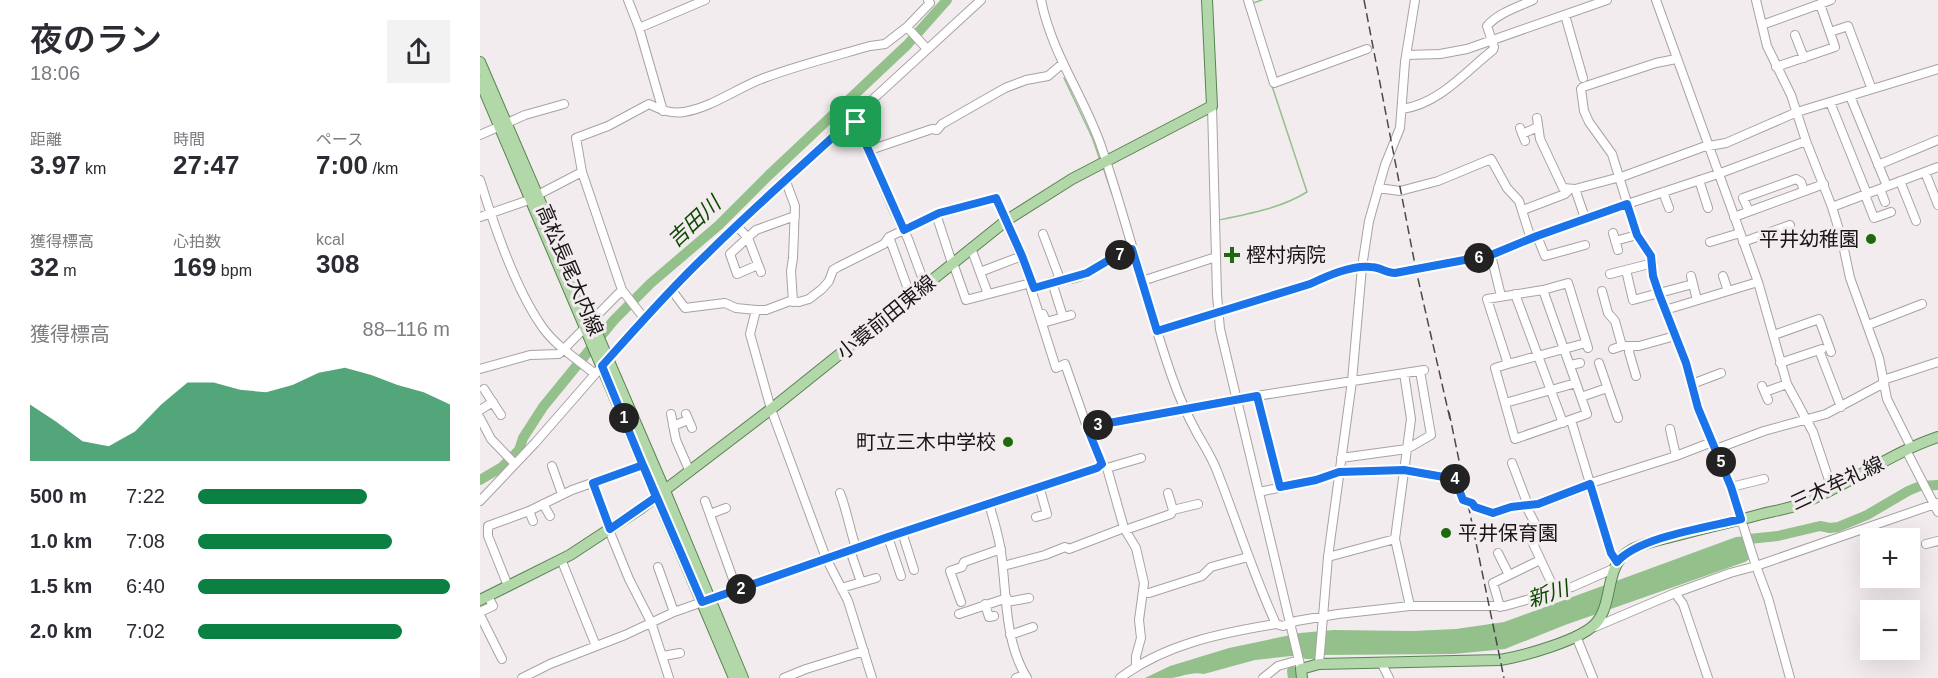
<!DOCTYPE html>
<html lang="ja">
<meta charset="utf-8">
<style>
body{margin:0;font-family:Helvetica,"Noto Sans JP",sans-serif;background:#f2f2f3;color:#2b2b33;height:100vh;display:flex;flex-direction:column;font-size:22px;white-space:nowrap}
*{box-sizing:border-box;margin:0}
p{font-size:20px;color:#7c7c81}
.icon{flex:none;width:33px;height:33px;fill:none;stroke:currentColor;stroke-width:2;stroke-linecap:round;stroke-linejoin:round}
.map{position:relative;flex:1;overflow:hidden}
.drawer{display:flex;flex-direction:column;background:#fff;width:480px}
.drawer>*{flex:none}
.tools{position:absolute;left:1380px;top:528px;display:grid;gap:12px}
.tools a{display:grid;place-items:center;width:60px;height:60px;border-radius:0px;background:#fff;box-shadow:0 6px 24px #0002;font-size:30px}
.pin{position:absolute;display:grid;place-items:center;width:51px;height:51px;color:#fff;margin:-26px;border-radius:12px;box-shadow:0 3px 9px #0006}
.km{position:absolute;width:30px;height:30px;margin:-15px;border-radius:50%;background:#222;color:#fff;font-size:16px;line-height:30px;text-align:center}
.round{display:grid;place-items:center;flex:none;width:63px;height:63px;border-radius:0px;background:#f2f2f3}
.headline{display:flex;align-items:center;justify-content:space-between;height:102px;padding:0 30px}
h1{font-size:33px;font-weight:600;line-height:45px}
.stats{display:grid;grid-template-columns:repeat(3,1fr);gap:9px;height:102px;padding:6px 30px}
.stats div{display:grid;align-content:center}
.stats b{font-size:26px;font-weight:600}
.stats small{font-size:16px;font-weight:400}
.stats p{font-size:16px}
.chart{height:168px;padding:12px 30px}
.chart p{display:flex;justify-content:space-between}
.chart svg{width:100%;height:108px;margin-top:6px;fill:#0b8043;opacity:.7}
ul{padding:0 30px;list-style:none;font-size:20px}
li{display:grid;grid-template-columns:96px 72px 1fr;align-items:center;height:45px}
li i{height:15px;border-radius:8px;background:#0b8043}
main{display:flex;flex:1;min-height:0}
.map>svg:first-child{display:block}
</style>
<main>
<section class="drawer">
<div class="headline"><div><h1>夜のラン</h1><p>18:06</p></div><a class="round"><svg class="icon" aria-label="share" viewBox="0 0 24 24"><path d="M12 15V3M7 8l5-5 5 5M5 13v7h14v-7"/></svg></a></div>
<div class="stats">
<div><p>距離</p><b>3.97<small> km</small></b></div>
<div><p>時間</p><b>27:47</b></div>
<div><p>ペース</p><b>7:00<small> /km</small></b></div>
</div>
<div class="stats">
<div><p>獲得標高</p><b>32<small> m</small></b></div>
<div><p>心拍数</p><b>169<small> bpm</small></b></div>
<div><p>kcal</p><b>308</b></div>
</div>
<div class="chart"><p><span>獲得標高</span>88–116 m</p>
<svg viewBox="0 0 160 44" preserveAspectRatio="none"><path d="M0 44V21L10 28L20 36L30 38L40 32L50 21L60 12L70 12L80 15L90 16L100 13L110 8L120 6L130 9L140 13L150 16L160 21V44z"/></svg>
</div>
<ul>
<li><b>500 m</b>7:22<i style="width:67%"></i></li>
<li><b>1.0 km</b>7:08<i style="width:77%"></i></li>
<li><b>1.5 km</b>6:40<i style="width:100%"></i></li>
<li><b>2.0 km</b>7:02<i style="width:81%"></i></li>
</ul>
</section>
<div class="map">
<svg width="1458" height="678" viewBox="0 0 1458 678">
<rect width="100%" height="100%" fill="#f3ecee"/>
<!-- water -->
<path fill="#94c08c" d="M1268,536L1274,556L1265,562L1085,625L1025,649L974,654L843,655L840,659H825L821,655L775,660L724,674C712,671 702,677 690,678C682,678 673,678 665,678L690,666L749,648L820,633L853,630L933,631L976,629L1024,622L1256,537Z"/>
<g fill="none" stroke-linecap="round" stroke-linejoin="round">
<!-- stream -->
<path stroke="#94c08c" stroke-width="1.5" d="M773,3L782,0
M584,78L612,137L620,160
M623,167L632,194
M739,220C769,214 801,208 827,192L792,86"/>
<!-- river -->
<path stroke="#94c08c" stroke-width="10" d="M0,480L22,467L39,450L43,438L63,407L134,320L171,283L239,225L289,175L427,45L467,0
M1261,545L1269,539L1298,536L1340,526L1350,528L1358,527L1387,515L1428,491L1440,486L1458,485
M812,671L813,678"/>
<defs>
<path id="minor" d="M148,0L159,28L183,111
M561,0C572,54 602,93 620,143C647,220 665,300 692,377C699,397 708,417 718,435C725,447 732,458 737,471C757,522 773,574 796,624L803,626L816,621L858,614L930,606H1025L1092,587L1135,568
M768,0L794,83L887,49
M1176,0L1278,282L1307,384L1333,432L1352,489
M1276,0L1287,46L1311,95L1326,141L1352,207L1362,240L1370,278L1399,358L1407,399L1431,447
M1085,15L1103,78
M1282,25L1351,0
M427,27L447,49
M159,28L225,0
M1350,32L1368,26L1391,87
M1315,35L1324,58
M926,55L960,54L987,49L1127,0
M1196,59L1176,63L1103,87L1101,89L1104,111L1109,122L1132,154L1157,235L1171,256L1173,276L1179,294L1206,363L1218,408L1251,487L1276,566L1288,598L1310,678
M1296,67L1355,47L1340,4
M1370,96L1407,186
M1350,102L1387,194
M732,106L737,295L740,329L821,669
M922,109C959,104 985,72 1013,50L1014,47L1007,26C1018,13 1038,7 1053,0
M380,115L376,122L414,211L428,239L445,285
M1057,118L1060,139L1083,188L1095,189L1105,218
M1040,128L1045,141
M1042,134L1058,127
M0,135L45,115L84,104
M390,150L452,129L457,130L462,124L525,88L546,80L568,76L582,64
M1398,165L1458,140
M1445,172L1458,205
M305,179L315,206L313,258L311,271L313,302
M0,180C14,226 35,289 63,328C76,346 98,360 115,374
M1219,180L1228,208
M1420,181L1436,221
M898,188L920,191L958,181L1011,159L1027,188L1039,201L1051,239
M1095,189L1144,176L1223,147L1246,143L1317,112L1458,69
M1400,189L1405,202
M1183,192L1189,208
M1385,195L1394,218L1411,212
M1352,207L1458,167
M1043,210L1085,194L1089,190
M1269,211L1263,198L1316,179L1321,182L1324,191
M456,214L472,263
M0,217L46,201L102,172
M1254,217L1344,184
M256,225L268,238L281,272
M1133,233L1138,250
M1057,236L1065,256L1105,245
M409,237L431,297
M1135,241L1157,235
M1230,242L1260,233
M1263,242L1310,225
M491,248L508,294
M1011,255L1021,296
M473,263L486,300L551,283
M278,265L257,274L250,254L276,230L315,216
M1146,270L1153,300L1213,284
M500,272L542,256
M1130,274L1173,263
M1211,276L1217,300
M1243,276L1248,291
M580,279C599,283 618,265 634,257C639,254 646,252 652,249
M662,281L736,257
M572,282L583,317
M554,288L580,279L563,234
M191,289L205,308L245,303L256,308L276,310H286L310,301L319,302L329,299L342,289L349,281L353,270L358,267L404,244L409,237L459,213L516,198L554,288L551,289L576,368L585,364L607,427
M1063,290L1107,414L1035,439L1015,368L1028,364L1007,299Z
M1063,290L1088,283L1108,348
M1122,291L1128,313L1135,321L1142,346H1159L1195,336
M1035,294L1083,423
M276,310L270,334L291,409L346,558L368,601L392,678
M1185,310L1278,282
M563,314L566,322L591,315
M164,318L142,290L102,172L96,138L128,126L169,104C181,110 191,114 204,112C233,107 257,88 284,78C319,65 355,56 390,46L405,44L427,27L450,3L448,0
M1388,325L1442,304
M677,331L829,284C847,276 871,265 891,267C900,267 906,273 915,273L1011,255L1105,218L1238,174L1326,141
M1294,335L1339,319L1351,352
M1150,347L1149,352L1156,376
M1133,349L1142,346
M1339,350L1361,407
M1119,363L1138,418
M1300,363L1342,349
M1028,364L1106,343
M1090,365L1100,363
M0,369L50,355L79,354L142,290
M924,373L931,419L915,539L930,606
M1403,380L1458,362
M1212,384L1241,373
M1282,386L1288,400
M4,389L21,415
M1285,392L1307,384
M777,396L800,487
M1101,397L1127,388
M1025,403L1096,383
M0,410L13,402
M191,414L196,440L210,472
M206,414L212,428
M0,418L11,439L35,464
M1091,420L1131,553L1137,562
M193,426L208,420
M1190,429L1196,456
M1236,449L1284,431L1346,414L1404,383
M1426,450L1458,512
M861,458L927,449L951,435L940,371
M1032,463L1048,505V510L1058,529
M622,464L627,468L644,528L656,548L664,583L659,620L661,638L656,656V665
M72,466L82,494
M627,468L661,458
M113,483L130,529
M1251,487L1284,479
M779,492L836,480L859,472L924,470L975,479L983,500L992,503L995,507L1013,513L1031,507L1058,504L1089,493L1114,482L1196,456L1232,442
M360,493C367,511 370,530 376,548
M688,493L693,510
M0,501L55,443L164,318L226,255L295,189L501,0
M225,501L257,590
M509,503C513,519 519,536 521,552C527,594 524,641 547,678
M63,504L70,516
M49,511L53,521
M230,514L246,508
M556,517L567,514L559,486
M129,530L149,579L171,622L189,678
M645,530L691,514L693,510L718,504
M422,532L434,570
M1049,535L1071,582
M408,537L421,576
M1446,544L1458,541
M370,550L381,582
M1018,553L1029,575
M848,557L915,539
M81,559L116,646
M523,566L565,555L585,547L589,549L644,528
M178,567L194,612
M28,586L8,536V526L49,511L92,490L163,465
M361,588L396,578
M663,591L669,593L722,576L731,567L768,557
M1195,593L1203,604L1228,678
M481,602L470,571L482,567L484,562L521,549
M527,602L549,598
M505,604L509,617L514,616
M1020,607L1013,583L1060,560
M0,612L13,606L8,596
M479,614L527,598
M0,615L22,659
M1115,627L1195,593L1250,573L1276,566L1458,503
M530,635L553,627
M1096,636L1113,678
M183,656L200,653
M839,664L848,557L872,381L882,267L889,221L905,165L920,128L925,62L935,0
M902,664L909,678
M42,678L70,664L145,635L194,612L408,537L617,468L622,464L607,427L757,399L944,370
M304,678L326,669L384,651
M536,678L545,675
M640,678C685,644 741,633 796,624
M783,678L798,666L819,660"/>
<path id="major" d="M0,62L185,491L263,678
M0,81L254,678
M0,600L90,555L160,509L295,406L527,220L592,179L732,106L727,0
M822,678L821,669L839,664L1020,660C1043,656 1103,640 1117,622C1134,601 1124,564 1151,550C1165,542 1183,539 1199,535C1225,528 1252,522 1278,515C1293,511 1309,509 1323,503C1369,485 1410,453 1458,437"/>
</defs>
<!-- minor casing -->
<use href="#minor" stroke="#a8a2a4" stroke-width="10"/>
<!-- major casing -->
<use href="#major" stroke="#5a8352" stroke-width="12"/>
<!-- minor -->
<use href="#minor" stroke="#fff" stroke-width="8"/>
<!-- major -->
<use href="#major" stroke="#b2d8aa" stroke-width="10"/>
<!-- rail -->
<path stroke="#4c494a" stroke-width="1.5" stroke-dasharray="9 4.5" stroke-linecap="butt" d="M884,0L936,270L970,419
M969,412L1024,678"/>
</g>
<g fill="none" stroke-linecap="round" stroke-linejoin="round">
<defs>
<path id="route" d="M376,122L381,111C330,159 276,205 226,255C189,290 156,328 122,366L176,497L130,529L113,483L163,465L222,602L408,537L617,468L622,464L607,427L777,396L800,487L836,480L859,472L924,470L975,479L983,500L992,503L995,507L1013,513L1031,507L1058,504L1110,484L1131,553L1137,562C1158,537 1229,527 1261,519L1251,487L1218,408L1206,363L1179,294L1173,276L1171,256L1157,235L1147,204L1057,236L1011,255L915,273C906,273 900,267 891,267C871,265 847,276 830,284L677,331L652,249L634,257L607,273L554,288L542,256L516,198L459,213L424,230L376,122"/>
</defs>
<!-- route casing -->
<use href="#route" stroke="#fff" stroke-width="12"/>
<!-- route -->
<use href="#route" stroke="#1a73e8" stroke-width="8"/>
</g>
<!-- markers -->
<g fill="#1c6a0a" stroke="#f3ecee" stroke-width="2">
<circle cx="1391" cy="239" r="6"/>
<path d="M749 246h6v6h6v6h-6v6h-6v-6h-6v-6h6z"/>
<circle cx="528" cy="442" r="6"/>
<circle cx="966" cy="533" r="6"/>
</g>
<g text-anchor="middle" stroke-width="6" stroke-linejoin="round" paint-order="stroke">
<!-- poi labels -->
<g font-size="20" fill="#181617" stroke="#f3ecee" text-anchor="end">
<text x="1379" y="246">平井幼稚園</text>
<text x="766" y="262" text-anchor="start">樫村病院</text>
<text x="516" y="449">町立三木中学校</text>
<text x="978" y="540" text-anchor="start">平井保育園</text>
</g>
<!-- street labels -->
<g font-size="20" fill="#181617" stroke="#f3ecee">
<text transform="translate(90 270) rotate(67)" y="7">高松長尾大内線</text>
<text transform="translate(406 317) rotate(-39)" y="7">小蓑前田東線</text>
<text transform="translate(1357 483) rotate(-25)" y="7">三木牟礼線</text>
</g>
<!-- water labels -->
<g font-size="21" font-style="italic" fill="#0b4900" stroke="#f3ecee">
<text transform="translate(214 222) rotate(-43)" y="7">吉田川</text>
<text transform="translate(1068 594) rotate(-18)" y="7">新川</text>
</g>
</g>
</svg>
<div class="tools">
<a>+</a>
<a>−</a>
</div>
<div class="pin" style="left:376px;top:122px;background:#1e9e55"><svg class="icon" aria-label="arrive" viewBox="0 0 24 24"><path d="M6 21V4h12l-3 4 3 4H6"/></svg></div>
<b class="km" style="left:144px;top:418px">1</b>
<b class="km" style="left:261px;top:589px">2</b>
<b class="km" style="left:618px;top:425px">3</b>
<b class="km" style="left:975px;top:479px">4</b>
<b class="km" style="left:1241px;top:462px">5</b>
<b class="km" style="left:999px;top:258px">6</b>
<b class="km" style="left:640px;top:255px">7</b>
</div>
</main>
